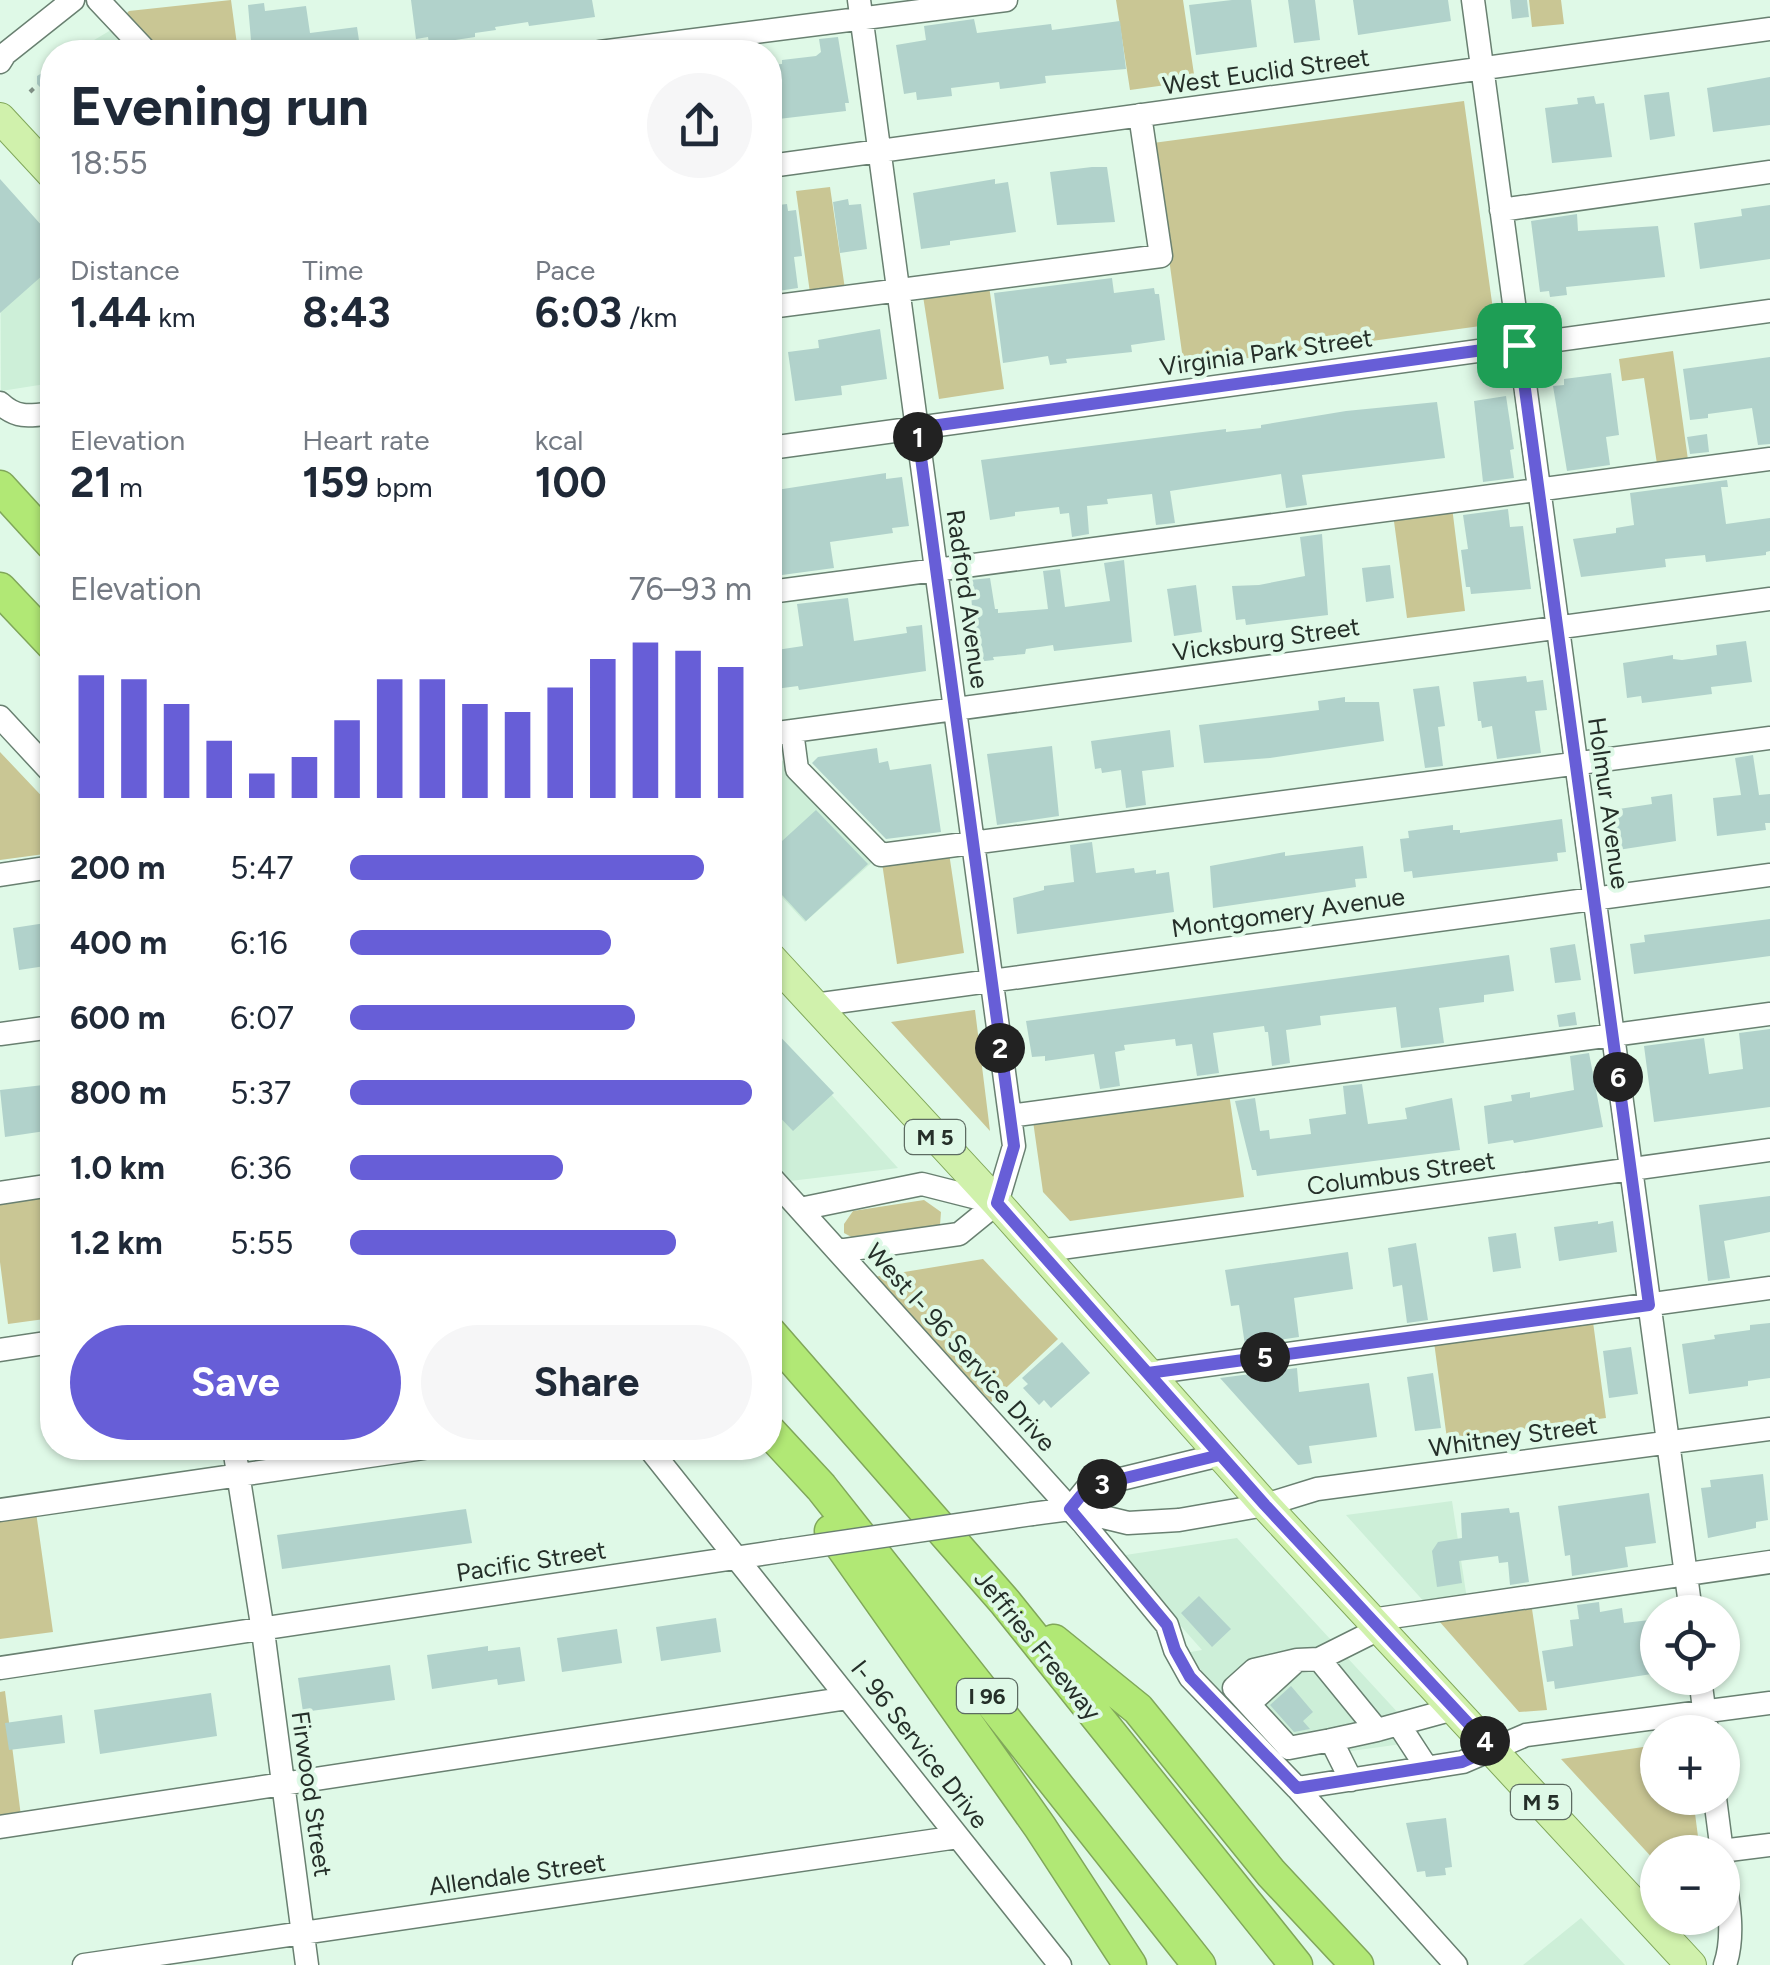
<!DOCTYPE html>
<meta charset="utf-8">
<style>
body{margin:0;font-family:Figtree,sans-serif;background:#f6f6f7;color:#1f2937;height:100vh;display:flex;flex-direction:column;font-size:38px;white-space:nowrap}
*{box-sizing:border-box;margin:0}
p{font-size:32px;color:#747a83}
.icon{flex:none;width:55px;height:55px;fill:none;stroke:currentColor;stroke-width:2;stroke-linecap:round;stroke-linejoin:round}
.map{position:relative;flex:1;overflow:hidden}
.drawer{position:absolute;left:40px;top:40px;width:742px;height:1420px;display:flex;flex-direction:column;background:#fff;border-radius:40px;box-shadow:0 2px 8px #0004}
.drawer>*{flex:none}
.buttons{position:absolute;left:1640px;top:1595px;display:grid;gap:20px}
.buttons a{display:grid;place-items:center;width:100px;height:100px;border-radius:50%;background:#fff;box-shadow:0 2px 8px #0004;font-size:50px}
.pin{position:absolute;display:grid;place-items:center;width:85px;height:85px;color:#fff;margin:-42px;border-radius:20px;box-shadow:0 5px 15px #0006}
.km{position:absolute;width:50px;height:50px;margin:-25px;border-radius:50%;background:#222;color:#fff;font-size:28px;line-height:50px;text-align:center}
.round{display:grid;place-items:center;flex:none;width:105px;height:105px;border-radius:52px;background:#f6f6f7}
.head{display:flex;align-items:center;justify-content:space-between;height:170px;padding:0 30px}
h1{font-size:55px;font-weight:700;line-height:75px}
.stats{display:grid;grid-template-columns:repeat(3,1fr);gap:15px;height:170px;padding:10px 30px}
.stats div{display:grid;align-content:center}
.stats b{font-size:42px;font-weight:700}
.stats small{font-size:28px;font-weight:400}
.stats p{font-size:28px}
.chart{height:280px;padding:20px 30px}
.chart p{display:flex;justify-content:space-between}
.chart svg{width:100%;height:180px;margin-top:10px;stroke:#675ed7;stroke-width:6}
.cta{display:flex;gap:20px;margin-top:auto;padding:20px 30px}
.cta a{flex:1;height:115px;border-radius:60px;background:#675ed7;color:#fff;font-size:40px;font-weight:700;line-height:115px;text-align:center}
.cta a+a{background:#f6f6f7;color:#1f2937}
ul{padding:0 30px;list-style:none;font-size:32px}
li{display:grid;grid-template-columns:160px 120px 1fr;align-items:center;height:75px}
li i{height:25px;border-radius:12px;background:#675ed7}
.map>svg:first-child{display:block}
</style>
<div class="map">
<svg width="1770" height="1965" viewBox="0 0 1770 1965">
<rect width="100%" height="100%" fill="#dff9e7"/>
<!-- built -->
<path fill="#cdefd8" d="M116,27L140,52H74Z
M0,183L52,240V383L1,391Z
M783,761L877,858L805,922L770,884V763Z
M770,1027L898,1168L782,1182L770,1169Z
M1452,1501L1467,1599L1427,1605L1346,1515Z
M1237,1538L1424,1741L1285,1760L1185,1653L1202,1650L1119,1556Z
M1581,1918L1625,1965H1523Z"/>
<!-- green -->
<path fill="#c9c694" d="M231,0L238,52H157L124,16L129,11Z
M1116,0H1183L1195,81L1130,90Z
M1529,0H1561L1564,24L1532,27Z
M1464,101L1495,324L1184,367L1153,143Z
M830,187L845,289L810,293L796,191Z
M989,286L1004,389L939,399L923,296Z
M1673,351L1688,460L1657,464L1644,378L1622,381L1619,359Z
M1452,507L1465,611L1407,618L1393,514Z
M0,752L52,807V853L0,860Z
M949,853L964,953L897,964L882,863Z
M974,1010H975L990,1131L891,1022Z
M1229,1093L1244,1197L1070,1221L1043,1192L1033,1121Z
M47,1196L52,1240V1318L8,1324L0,1262V1202Z
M924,1200L941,1212L940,1225L859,1241L844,1233V1224L853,1211Z
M983,1259L1058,1339L991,1402L874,1277Z
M1593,1322L1606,1418L1447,1439L1434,1342Z
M36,1512L53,1632L0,1639V1517Z
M1532,1609L1547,1710L1519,1712L1439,1621Z
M5,1691L21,1816L0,1818V1692Z
M1657,1745L1658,1798H1693L1700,1852H1658L1657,1863L1561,1759Z"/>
<!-- building -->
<path fill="#b1d2cb" d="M411,0H592L595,17L529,26L528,22L495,27L496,30L475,33V37L429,44L428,37L416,39Z
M1232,0H1251L1257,47L1196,55L1189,5Z
M1288,0H1315L1320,40L1294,43Z
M1353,0H1448L1451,21L1358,35Z
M1510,0H1527L1529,17L1512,19Z
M264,3L265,11L306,6L310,33L357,27L360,47L317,52H252L248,5Z
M974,19L977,33L1051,24L1052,30L1120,21L1126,69L1045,76L1046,83L1000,89L999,82L951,88L952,96L935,98L917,100L916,92L904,94L896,45L926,40L924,26Z
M838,37L849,103H845L846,111L770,120V65L782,64V60L816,56L821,52L819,39Z
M52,67V99L37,84V76Z
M1770,77V125L1713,132L1707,88Z
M1669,92L1675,136L1650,140L1644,95Z
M1594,96L1596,104L1604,103L1612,157L1552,163L1545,108L1578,104L1577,98Z
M1092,167H1107L1115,222L1057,225L1050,172Z
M0,179L52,237V267L0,313Z
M995,179V184L1008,182L1016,232L950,241V245L921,249L913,193Z
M848,199L849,205L861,204L867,249L840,253L833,202Z
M787,204L788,211L796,210L802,256L794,257L798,288L778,291L774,262H770V206Z
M1770,205V259L1700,269L1694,223L1742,216L1741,209Z
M1577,214L1578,231L1658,226L1665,277L1566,287L1567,295L1550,297L1549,291L1540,292L1531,221Z
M1112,278L1114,293L1154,288L1155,294H1159L1165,340L1131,345L1132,352L1066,359L1067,363L1050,365L1048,356L1003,363L994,293Z
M880,329L887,379L841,386L842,395L795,401L788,352L819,348L818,340Z
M1770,357V444L1758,445L1752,408L1708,414V418L1690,420L1683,369Z
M1611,373L1619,435L1606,437L1610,465L1567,471L1553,386L1564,385V379Z
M1506,396L1514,449L1510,450L1514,478L1483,482L1474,401Z
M1437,402L1445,458L1302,475L1307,505L1286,508L1281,474L1170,491L1175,523L1156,525L1152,494L1107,499L1108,504L1087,506L1089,534L1072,537L1069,513L1060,514L1059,507L1015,512V516L990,520L981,460L1226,429V432L1261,428V425L1346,411Z
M1707,434L1709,452L1690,454L1687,437Z
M886,473V479L902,477L909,526L892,528L893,533L830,542L834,568L782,575L776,543L770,544V491Z
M1727,480L1728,487H1721L1726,524L1770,518V551L1766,552V555L1706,562L1705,555L1665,559L1666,567L1581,577L1573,539L1616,533V528L1634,525L1630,493Z
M1508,509L1510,527L1523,526L1531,589L1471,594L1470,587H1466L1461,550L1468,549L1463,515Z
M1322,534L1328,615L1246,625L1245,619L1236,620L1232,586L1259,585L1305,576L1300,537Z
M1124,560L1132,642L1054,651L1053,645L1026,649L1025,654L993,657L994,660L976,662L970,580L990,578L995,609H998V613L1048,609L1043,571L1060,569L1065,607L1110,601L1104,563Z
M1390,565L1394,598L1366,602L1362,568Z
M1196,585L1202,632L1174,636L1167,589Z
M848,598L854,641L907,633L906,627L922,625L926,671L799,690L798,686L775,689L774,683H770V651L803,646L797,604Z
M1746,641L1752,682L1711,687L1712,694L1642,703L1641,696L1627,698L1623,663L1673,655V659L1682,660L1717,655L1716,645Z
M1526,676L1527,682L1543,680L1547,710L1535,711L1541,753L1497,759L1492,726L1482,728L1481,721H1478L1473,682Z
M1439,686L1445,726L1438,727L1443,766L1425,768L1413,689Z
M1345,697V702H1379L1384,741L1270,758L1204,763L1199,725L1319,710L1318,701Z
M1170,730L1174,767L1142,771L1146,805L1126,808L1121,770L1102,773L1101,768L1095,769L1091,741Z
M1052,746L1059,816L997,825L987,754Z
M877,748L879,763L888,761L890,770L931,764L941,832L886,839L812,763L818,757Z
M1753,755L1759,795L1770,794V823H1765L1766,830L1717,836L1713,798L1741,795L1735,758Z
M1672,794L1676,841L1618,850L1612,810L1652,804L1651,797Z
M816,810L868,864L806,921L770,882V852Z
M1562,819L1566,852L1557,853L1558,861L1413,878L1412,871L1404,872L1400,839L1409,838L1408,831L1453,825V830H1460V833Z
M1092,842L1096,873L1134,868L1135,873L1156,870V874L1169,872L1174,912L1017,934L1013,898L1044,890V886L1074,882L1070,845Z
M1363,846L1367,878L1355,879L1356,887L1213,908L1210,866L1285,852V856Z
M1770,919V956L1634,974L1630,944L1645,942L1644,935Z
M52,922V965L19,970L13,928Z
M1575,944L1581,980L1555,983L1550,948Z
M1509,955L1514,991L1484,995V1002L1439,1008L1444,1043L1401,1048L1396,1007L1320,1016L1321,1025L1286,1030L1290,1063L1272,1066L1268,1032H1265L1264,1026L1213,1033L1219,1073L1197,1076L1192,1044L1176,1046L1175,1039L1124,1045L1125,1050L1115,1052L1120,1086L1100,1089L1094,1054L1045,1061V1056L1032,1057L1026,1021Z
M1575,1012L1577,1025L1559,1027L1557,1015Z
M770,1026L834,1093L793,1131L770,1107Z
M1770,1029V1107L1654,1122L1644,1046L1704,1038L1709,1074L1743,1069L1739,1033Z
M1589,1053L1603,1127L1514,1143L1513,1140L1488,1144L1484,1106L1512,1101L1511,1095L1530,1092V1098L1574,1090L1570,1056Z
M52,1084V1130L5,1137L0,1090Z
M1362,1084L1368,1124L1407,1119L1405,1108L1452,1098L1460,1150L1257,1176L1256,1170H1252L1235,1101L1255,1098L1260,1131L1269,1130L1270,1139L1311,1134L1309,1119L1346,1114L1343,1086Z
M1770,1196V1232L1724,1241L1730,1278L1708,1281L1699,1205Z
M1598,1221V1224L1613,1221L1617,1252L1559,1261L1554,1227Z
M1516,1233L1521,1268L1493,1272L1488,1237Z
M1416,1243L1428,1320L1407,1323L1402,1285L1393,1287L1388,1248Z
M1348,1252L1353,1289L1294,1298L1299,1337L1245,1345L1239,1305L1231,1306L1225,1270Z
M1770,1323V1378L1748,1381V1386L1689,1394L1682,1344L1715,1339L1714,1335L1750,1330V1325Z
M1062,1342L1090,1373L1051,1408L1044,1400L1039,1405L1023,1388L1028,1384L1022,1378Z
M1631,1347L1638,1394L1609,1398L1603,1351Z
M1297,1368L1299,1392L1369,1383L1377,1437L1309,1446L1312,1463L1298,1465L1220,1378Z
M1433,1373L1441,1428L1415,1431L1407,1377Z
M1763,1474L1768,1520L1756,1522V1528L1708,1538L1701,1488L1711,1487L1710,1480Z
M1649,1493L1656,1543L1625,1547L1628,1567L1572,1576L1570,1555L1565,1556L1558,1506Z
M1509,1508L1510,1513L1519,1512L1529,1582L1510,1585L1508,1562L1499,1563L1498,1556L1459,1561L1462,1583L1437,1587L1432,1551L1438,1542L1462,1538L1461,1513Z
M466,1509L472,1543L282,1569L277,1535Z
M1199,1596L1231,1629L1212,1647L1181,1613Z
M1599,1602L1600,1612L1622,1608L1624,1623L1658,1619V1673L1555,1689L1554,1681L1547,1682L1542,1651L1573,1646L1570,1620L1579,1619L1577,1605Z
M716,1618L721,1652L661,1661L656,1627Z
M617,1629L622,1663L562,1672L557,1638Z
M488,1646V1651L520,1647L525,1681L498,1685L497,1679L432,1689L427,1655Z
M390,1665L395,1700L303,1712L298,1678Z
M1291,1686L1313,1712L1303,1721L1310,1729L1294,1732L1270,1705Z
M211,1693L217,1736L100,1754L94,1710Z
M62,1715L65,1743L9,1750L5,1723Z
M1446,1818L1452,1867L1445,1868L1446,1875L1426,1877L1425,1871L1417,1872L1406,1823Z"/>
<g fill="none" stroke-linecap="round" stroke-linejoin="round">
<defs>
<path id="minor" d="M98,0L147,52
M859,0L1014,1146L997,1203
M1473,0L1691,1612
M600,52L1006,0
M0,62L5,54L73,0
M770,166L1770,29
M1501,210L1770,172
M770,307L1161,256L1140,115
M0,403C17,419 30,416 52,413
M770,448L1770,311
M770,592L1770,459
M0,717L52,773
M792,731L797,769L881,855L1770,738
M770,734L1770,599
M0,875L52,867
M814,1005L1770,875
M0,1034L52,1027
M1010,1116L1770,1014
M770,1176L1084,1524L1167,1625L1175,1650L1190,1677L1297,1788L1456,1965
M0,1193L52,1185
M800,1209L922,1184L997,1203L959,1234L838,1251
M1039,1251L1770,1150
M0,1350L52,1342
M1149,1373L1770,1288
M234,1448L263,1631L307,1965
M649,1448L1060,1965
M1070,1509L1088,1487L1220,1455
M0,1510L424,1448
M1032,1514L1070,1509L1128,1523L1179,1520L1265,1505L1317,1489L1770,1429
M1371,1620L1770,1562
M1319,1659L1377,1730L1454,1709
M0,1668L781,1551
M1700,1678L1707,1732
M1249,1704L1295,1662
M1399,1725L1427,1768
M1331,1740L1289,1748L1234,1688L1254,1670L1297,1660L1319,1659L1379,1629
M1351,1780L1331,1740L1377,1730
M1297,1788L1463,1762L1526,1735L1770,1703
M1715,1798L1722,1852
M0,1827L848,1698
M1721,1851L1770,1845
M1722,1861C1727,1895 1736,1932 1725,1965
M84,1965L958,1837"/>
<path id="major" d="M0,118L52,174
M770,957L997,1203L1265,1505L1691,1965"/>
<path id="highway" d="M0,487L52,544
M0,589L52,644
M770,1333L1005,1602L1296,1965
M770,1432L821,1487L1199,1965
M831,1531L1040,1827L1130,1965
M1054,1641L1138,1709L1271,1873L1357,1965"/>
</defs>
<!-- minor casing -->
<use href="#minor" stroke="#698071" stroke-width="25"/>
<!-- major casing -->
<use href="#major" stroke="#80a75a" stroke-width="32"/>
<!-- highway casing -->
<use href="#highway" stroke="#80a75a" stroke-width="35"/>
<!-- path -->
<path stroke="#7f9085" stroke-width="4" stroke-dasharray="5 5" stroke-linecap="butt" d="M30,92L34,88"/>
<!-- minor -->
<use href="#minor" stroke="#fff" stroke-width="22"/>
<!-- major -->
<use href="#major" stroke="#d0f1ac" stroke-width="30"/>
<!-- highway -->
<use href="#highway" stroke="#b1e875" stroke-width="32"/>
<defs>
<path id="minor-bridge" d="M781,1551L1032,1514"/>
</defs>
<!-- minor-bridge casing -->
<use href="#minor-bridge" stroke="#698071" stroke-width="25" stroke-linecap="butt"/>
<!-- minor-bridge -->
<use href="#minor-bridge" stroke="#fff" stroke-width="22"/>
</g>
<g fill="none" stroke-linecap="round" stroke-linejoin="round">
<defs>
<path id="route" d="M1519,345L917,428L1014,1146L997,1203L1220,1455L1088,1487L1070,1509L1167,1625L1175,1650L1190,1677L1297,1788L1462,1762L1492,1749L1265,1505L1148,1373L1649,1305L1519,345"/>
</defs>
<!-- route casing -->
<use href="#route" stroke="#fff" stroke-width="20"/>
<!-- route -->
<use href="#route" stroke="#675ed7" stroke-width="12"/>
</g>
<g text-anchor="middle" stroke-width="8" stroke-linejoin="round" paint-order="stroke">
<!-- shield labels -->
<g fill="#dff9e7" stroke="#5d6c62" stroke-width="2.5">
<rect x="905" y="1120" width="60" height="34" rx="8"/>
<rect x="957" y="1679" width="60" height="34" rx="8"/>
<rect x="1511" y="1785" width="60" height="34" rx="8"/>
</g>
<g font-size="22" font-weight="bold" fill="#252f29">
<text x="935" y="1145">M 5</text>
<text x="987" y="1704">I 96</text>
<text x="1541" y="1810">M 5</text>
</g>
<!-- street labels -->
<g font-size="25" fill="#252f29" stroke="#dff9e7">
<text transform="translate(1266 71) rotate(-8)" y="9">West Euclid Street</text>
<text transform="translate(1266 352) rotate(-8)" y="9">Virginia Park Street</text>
<text transform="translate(968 599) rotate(82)" y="9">Radford Avenue</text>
<text transform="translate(1266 639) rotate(-8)" y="9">Vicksburg Street</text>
<text transform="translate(1609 803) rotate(82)" y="9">Holmur Avenue</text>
<text transform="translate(1288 912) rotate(-8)" y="9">Montgomery Avenue</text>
<text transform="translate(1401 1173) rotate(-8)" y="9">Columbus Street</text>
<text transform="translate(961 1347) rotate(48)" y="9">West I- 96 Service Drive</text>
<text transform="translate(1513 1436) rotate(-8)" y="9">Whitney Street</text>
<text transform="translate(531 1561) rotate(-9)" y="9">Pacific Street</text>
<text transform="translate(1038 1645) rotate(51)" y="9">Jeffries Freeway</text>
<text transform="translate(920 1744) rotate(52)" y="9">I- 96 Service Drive</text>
<text transform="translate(312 1794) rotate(82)" y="9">Firwood Street</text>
<text transform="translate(517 1874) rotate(-8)" y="9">Allendale Street</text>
</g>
</g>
</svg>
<div class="buttons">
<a><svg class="icon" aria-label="locate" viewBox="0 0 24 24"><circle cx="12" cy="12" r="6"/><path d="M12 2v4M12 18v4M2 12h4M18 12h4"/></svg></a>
<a>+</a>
<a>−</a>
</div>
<div class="pin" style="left:1519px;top:345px;background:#1e9e55"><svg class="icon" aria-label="arrive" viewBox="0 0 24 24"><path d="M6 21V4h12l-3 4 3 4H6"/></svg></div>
<b class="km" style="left:918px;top:437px">1</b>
<b class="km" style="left:1000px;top:1048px">2</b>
<b class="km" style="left:1102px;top:1484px">3</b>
<b class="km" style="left:1485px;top:1741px">4</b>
<b class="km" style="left:1265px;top:1357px">5</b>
<b class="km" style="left:1618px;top:1077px">6</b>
<section class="drawer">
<div class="head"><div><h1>Evening run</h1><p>18:55</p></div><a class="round"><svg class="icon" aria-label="share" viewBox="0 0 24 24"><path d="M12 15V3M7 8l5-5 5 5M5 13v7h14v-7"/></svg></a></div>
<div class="stats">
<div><p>Distance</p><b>1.44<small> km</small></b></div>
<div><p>Time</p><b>8:43</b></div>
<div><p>Pace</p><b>6:03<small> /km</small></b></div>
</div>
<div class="stats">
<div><p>Elevation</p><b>21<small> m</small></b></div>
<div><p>Heart rate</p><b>159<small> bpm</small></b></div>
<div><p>kcal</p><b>100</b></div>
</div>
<div class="chart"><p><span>Elevation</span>76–93 m</p>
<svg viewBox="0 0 160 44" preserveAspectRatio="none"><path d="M5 44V14M15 44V15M25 44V21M35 44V30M45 44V38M55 44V34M65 44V25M75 44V15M85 44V15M95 44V21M105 44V23M115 44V17M125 44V10M135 44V6M145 44V8M155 44V12"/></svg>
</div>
<ul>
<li><b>200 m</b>5:47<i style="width:88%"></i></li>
<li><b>400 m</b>6:16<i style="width:65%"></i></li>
<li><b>600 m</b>6:07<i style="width:71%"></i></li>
<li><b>800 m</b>5:37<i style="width:100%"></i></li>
<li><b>1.0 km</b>6:36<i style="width:53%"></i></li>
<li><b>1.2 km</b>5:55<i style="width:81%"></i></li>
</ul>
<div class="cta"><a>Save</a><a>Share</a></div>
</section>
</div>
